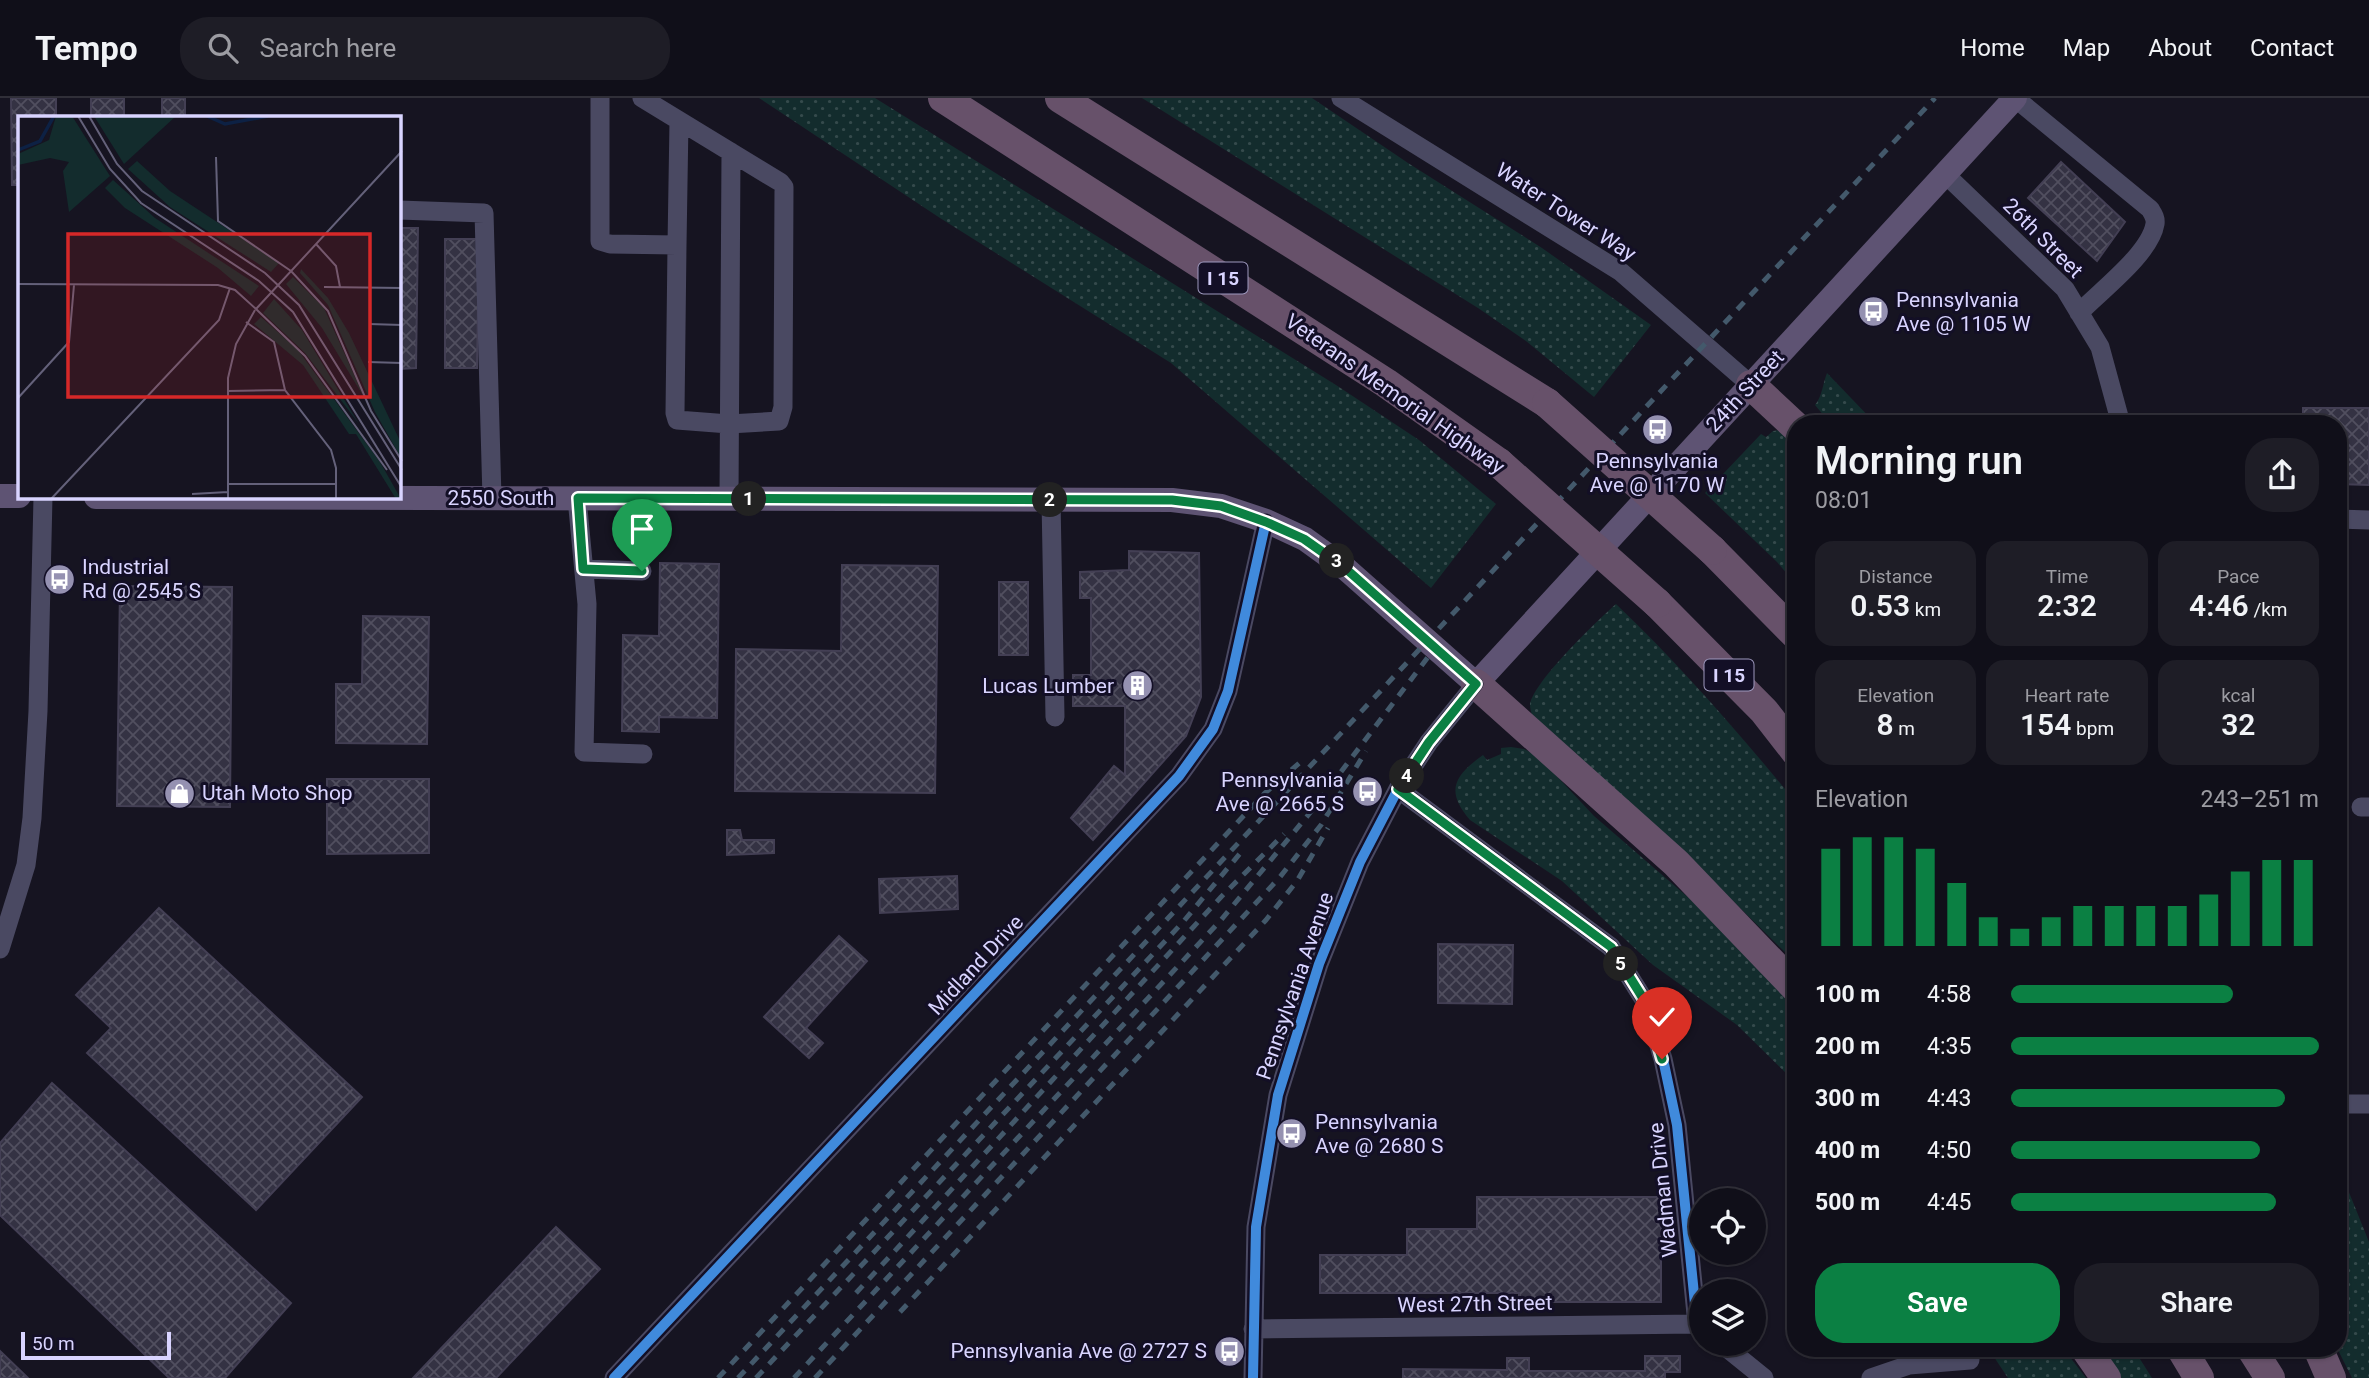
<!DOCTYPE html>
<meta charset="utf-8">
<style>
body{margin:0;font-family:Roboto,sans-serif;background:#1e1d26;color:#f1f3f6;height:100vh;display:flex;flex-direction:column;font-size:26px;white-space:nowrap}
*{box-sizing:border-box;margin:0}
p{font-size:23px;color:#9c9ca2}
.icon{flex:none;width:38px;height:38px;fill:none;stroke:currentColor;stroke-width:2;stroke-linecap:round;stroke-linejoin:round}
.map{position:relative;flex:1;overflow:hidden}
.drawer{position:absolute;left:1787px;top:317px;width:560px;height:942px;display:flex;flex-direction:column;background:#100f19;border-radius:28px;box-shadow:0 2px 5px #0004,0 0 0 2px #302f38}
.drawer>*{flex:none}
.controls{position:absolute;left:1689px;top:1090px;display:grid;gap:14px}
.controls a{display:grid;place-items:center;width:77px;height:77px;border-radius:50%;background:#100f19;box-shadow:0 2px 5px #0004,0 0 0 2px #302f38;font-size:35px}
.scale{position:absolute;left:21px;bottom:18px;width:150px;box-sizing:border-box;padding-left:7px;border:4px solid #d9d4ff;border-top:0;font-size:19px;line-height:24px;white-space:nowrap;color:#d9d4ff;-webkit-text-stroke:5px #130f26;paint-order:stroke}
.pin{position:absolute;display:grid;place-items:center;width:60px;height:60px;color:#fff;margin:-72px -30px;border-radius:50% 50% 50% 0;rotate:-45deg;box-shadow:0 0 7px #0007}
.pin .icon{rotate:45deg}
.km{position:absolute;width:35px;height:35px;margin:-18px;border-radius:50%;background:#222;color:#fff;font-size:19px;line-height:35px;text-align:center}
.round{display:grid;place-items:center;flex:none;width:74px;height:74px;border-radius:28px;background:#1e1d26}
.head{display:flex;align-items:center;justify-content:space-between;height:119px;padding:0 28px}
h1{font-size:38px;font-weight:600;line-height:52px}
.metrics{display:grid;grid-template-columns:repeat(3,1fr);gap:10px;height:119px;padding:7px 28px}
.metrics div{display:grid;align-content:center;border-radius:18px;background:#1e1d26;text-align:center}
.metrics b{font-size:30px;font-weight:600}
.metrics small{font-size:19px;font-weight:400}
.metrics p{font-size:19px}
.chart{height:196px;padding:14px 28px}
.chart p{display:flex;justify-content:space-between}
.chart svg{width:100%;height:126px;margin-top:7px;stroke:#0b8043;stroke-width:6}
.primary-button{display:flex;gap:14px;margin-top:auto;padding:14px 28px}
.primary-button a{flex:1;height:80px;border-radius:28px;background:#0b8043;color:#fff;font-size:28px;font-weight:600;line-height:80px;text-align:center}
.primary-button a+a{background:#1e1d26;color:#f1f3f6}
ul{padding:0 28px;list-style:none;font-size:23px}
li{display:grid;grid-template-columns:112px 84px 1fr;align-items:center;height:52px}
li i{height:18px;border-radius:9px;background:#0b8043}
header{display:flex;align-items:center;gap:42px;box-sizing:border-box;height:98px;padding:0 35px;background:#100f19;border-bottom:2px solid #302f38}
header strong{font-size:33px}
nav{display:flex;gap:38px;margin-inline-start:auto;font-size:24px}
.search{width:490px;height:63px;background:#1e1d26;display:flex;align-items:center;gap:18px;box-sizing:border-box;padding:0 24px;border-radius:28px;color:#9c9ca2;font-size:26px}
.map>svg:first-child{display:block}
</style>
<header>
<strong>Tempo</strong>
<div class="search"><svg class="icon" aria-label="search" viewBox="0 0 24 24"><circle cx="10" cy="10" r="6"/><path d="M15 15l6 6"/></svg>Search here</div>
<nav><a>Home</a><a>Map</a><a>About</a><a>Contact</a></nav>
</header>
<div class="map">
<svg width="2369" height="1280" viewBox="0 0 2369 1280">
<defs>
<pattern id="grass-dots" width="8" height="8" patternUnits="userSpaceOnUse" patternTransform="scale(1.75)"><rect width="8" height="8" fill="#132c2d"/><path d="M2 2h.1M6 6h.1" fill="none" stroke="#354a4c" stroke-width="1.8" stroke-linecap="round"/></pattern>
<pattern id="building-cross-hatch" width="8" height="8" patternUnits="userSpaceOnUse" patternTransform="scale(1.75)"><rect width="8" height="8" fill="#343243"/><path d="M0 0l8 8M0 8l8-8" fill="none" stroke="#514f5f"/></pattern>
</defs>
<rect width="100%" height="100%" fill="#161421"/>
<!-- grass -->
<path fill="url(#grass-dots)" d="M759,0H875L1336,287L1419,342L1496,406L1431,490L1171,265L940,120Z
M1142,0H1312L1408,65L1542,150L1651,227L1594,299L1526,243L1478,210Z
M1827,275L1875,325H1830L1815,307C1822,299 1823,285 1827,275Z
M1780,332L1795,339V485L1777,464L1705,395L1761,336L1766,339L1773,333Z
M1616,506C1681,568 1738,634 1795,703V864L1677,748L1532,617C1531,614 1530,610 1530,606C1535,582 1596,524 1616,506Z
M1511,649L1524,651L1538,658L1594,718L1690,801L1795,903V984L1737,927L1653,867L1562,783L1470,722C1445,693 1454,678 1483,657L1487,662L1501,656V650Z
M2338,1067L2369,1144V1280H2352L2337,1250Z
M1988,1250H2063L2086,1280H2008Z
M2095,1250H2133L2152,1280H2117Z"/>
<!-- building -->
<path fill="url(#building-cross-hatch)" stroke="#433f54" stroke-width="2" d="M11,0H56V19H19V87H12Z
M91,0H124V19H91Z
M162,0H185V19H162Z
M2061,64L2125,124L2097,163L2028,100Z
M399,130H418L416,270L399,271Z
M445,141H479L477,270H445Z
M2303,310H2369V387L2338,386V326H2303Z
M1129,453L1199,455L1201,599L1186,638L1093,742L1071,720L1114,668L1125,677V608H1073V577H1091V500H1080V474L1129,472Z
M660,465L719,466L717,620L659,619V634L622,633L623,537L659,538Z
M842,467L938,468L935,695L735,693L736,551L841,553Z
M999,484H1028V557H999Z
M120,488L232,489L230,709L117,708Z
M363,518L429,519L427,646L336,645V586H362Z
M327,681H429V755L327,756Z
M727,732H740L742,742H774V755L727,757Z
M957,778L958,811L880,815L879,781Z
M159,810L362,999L256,1112L87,955L111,930L76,897Z
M839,838L867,863L806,930L823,945L809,960L764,919Z
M1438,846L1513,847L1512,906L1438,905Z
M52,985L291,1205L225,1280H169L0,1117V1045Z
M1477,1099H1661V1204H1519V1195H1320V1157H1407V1131H1477Z
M556,1129L600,1171L496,1280H413Z
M0,1253L28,1280H0Z
M1645,1258H1680V1274H1665V1280H1403V1271L1507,1272V1260H1529V1273H1645Z"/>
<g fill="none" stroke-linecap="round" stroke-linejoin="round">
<!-- minor -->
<path stroke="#4a4962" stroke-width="19" d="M600,0V143L610,146L677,147L675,315L677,322L729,326L779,323L783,309L784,89L780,84L642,0
M1341,0L1621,174L1751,287
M2015,0L2150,111C2153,116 2156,120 2155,126C2150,156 2100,193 2079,215
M1945,76L2065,191L2100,249L2121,326
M399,112L484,115L492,400
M677,147L679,23
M577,400L587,506L584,654L643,656
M729,401L731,54
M1051,402L1055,619
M2338,421L2369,422
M584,471L642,473
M1398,691L1611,849L1646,905L1663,961L1677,1027L1697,1226L1701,1230
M2361,709H2369
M0,851L26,767L32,720L38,613L43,399
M2348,1006H2369
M1253,1231L1697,1226
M1722,1246L1764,1280
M614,1280L1179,678L1213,631L1228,593L1266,423
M1253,1280L1256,1129L1278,997L1319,866L1360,764L1398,691L1429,644L1476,586
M1871,1280L1909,1267L1970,1262"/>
<!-- major -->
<path stroke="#5e5373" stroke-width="24" d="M0,398H19
M96,399L1172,402L1221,408L1266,423L1305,441L1345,470L1476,586L2015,0"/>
<!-- highway -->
<path stroke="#67516a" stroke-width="30" d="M943,0L1386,285L1499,365
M1060,0L1547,305
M1751,287L1796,329
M1712,452L1796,537
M1657,505L1764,613L1796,654
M1476,586L1676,765L1796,890
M2085,1250L2106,1280
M2181,1250L2199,1280
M2251,1250L2270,1280
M2318,1250L2331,1280"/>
<!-- rail -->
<path stroke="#43596b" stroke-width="5" stroke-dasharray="10 9" stroke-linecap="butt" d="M856,1195L1221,799L1284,736
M900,1214L1266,822L1297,783L1328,730
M718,1280L1264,696L1305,660
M738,1280L1935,0
M756,1280L1183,824L1242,753
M794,1280L1221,822L1309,716L1444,538
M815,1280L1280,779L1321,727L1366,653"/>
<!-- highway-bridge -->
<path stroke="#67516a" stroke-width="30" d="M1547,305L1712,452
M1499,365L1657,505"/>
<defs>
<path id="cycleway" d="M1398,691L1611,849L1646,905L1663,961L1677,1027L1697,1226L1701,1230
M614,1280L1179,678L1213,631L1228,593L1266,423
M1253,1280L1256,1129L1278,997L1319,866L1360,764L1398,691L1429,644L1476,586"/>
</defs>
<!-- cycleway casing -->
<use href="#cycleway" stroke="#130f26" stroke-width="15"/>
<!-- cycleway -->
<use href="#cycleway" stroke="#408adc" stroke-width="10"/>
</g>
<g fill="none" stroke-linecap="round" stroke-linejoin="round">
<defs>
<path id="route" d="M642,473L583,471L578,400L1172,402L1221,408L1266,424L1304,441L1345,470L1476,586L1429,644L1398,691L1611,849L1646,905L1662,961"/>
</defs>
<!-- route casing -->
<use href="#route" stroke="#fff" stroke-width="14"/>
<!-- route -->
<use href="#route" stroke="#0b8043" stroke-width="9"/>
</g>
<!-- icons -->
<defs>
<symbol id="bus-disc" viewBox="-11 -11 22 22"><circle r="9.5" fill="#9591b1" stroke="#130f26"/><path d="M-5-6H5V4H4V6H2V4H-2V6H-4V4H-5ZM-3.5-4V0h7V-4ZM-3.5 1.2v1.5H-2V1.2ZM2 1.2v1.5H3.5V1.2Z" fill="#fff"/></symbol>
<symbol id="building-disc" viewBox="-11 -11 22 22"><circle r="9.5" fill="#9591b1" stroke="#130f26"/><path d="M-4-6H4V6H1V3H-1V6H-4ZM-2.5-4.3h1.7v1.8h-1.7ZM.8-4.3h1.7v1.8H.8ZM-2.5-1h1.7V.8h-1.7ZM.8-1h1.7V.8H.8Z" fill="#fff"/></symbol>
<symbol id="shop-disc" viewBox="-11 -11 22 22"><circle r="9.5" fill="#9591b1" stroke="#130f26"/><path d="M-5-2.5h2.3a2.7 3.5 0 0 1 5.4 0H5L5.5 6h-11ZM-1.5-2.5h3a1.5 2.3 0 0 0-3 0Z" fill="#fff"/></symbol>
</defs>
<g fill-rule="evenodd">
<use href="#bus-disc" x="1856" y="196" width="35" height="35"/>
<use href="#bus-disc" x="1640" y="314" width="35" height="35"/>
<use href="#bus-disc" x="42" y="464" width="35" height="35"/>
<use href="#building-disc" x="1120" y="570" width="35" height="35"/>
<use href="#bus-disc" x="1350" y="676" width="35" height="35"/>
<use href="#shop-disc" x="162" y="678" width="35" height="35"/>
<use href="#bus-disc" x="1274" y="1018" width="35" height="35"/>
<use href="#bus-disc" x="1212" y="1236" width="35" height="35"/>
</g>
<g text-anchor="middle" stroke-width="6" stroke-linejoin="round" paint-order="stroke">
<!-- shield labels -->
<g fill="#130f26" stroke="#9e99be" stroke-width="2">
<rect x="1198.5" y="164.5" width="49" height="31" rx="5"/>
<rect x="1704.5" y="561.5" width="49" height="31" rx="5"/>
</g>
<g font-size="19" font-weight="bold" fill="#d9d4ff">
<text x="1223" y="187">I 15</text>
<text x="1729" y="584">I 15</text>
</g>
<!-- street labels -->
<g font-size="21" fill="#d9d4ff" stroke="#130f26">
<text transform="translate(1566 114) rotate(33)" y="7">Water Tower Way</text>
<text transform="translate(2043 140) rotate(45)" y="7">26th Street</text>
<text transform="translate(1745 293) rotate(-47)" y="7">24th Street</text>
<text transform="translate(1395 296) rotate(35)" y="7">Veterans Memorial Highway</text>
<text x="501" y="407">2550 South</text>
<text transform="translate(976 867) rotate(-47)" y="7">Midland Drive</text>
<text transform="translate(1295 888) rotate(-71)" y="7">Pennsylvania Avenue</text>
<text transform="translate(1663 1092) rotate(-96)" y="7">Wadman Drive</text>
<text transform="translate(1475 1206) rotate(-1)" y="7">West 27th Street</text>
</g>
<!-- poi labels -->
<g font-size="21" fill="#d9d4ff" stroke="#130f26" text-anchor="start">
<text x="1896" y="209">Pennsylvania<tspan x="1896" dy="24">Ave @ 1105 W</tspan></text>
<text x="1657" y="370" text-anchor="middle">Pennsylvania<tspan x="1657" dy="24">Ave @ 1170 W</tspan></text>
<text x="82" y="476">Industrial<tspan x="82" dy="24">Rd @ 2545 S</tspan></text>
<text x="1114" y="595" text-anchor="end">Lucas Lumber</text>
<text x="1344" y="689" text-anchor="end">Pennsylvania<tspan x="1344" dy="24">Ave @ 2665 S</tspan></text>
<text x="202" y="702">Utah Moto Shop</text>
<text x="1315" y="1031">Pennsylvania<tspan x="1315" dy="24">Ave @ 2680 S</tspan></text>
<text x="1207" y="1260" text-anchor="end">Pennsylvania Ave @ 2727 S</text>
</g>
</g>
<!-- overview -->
<g transform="translate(18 18)">
<rect width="383" height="383" fill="#161421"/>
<path d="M38,0H54L92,60L51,96L45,55L51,46L32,42L0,49V38L31,24ZM76,0H158L106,48ZM119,45L152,75L261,147L253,156L152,91L110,53ZM95,64L137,102L241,170L233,180L200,152L107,92L87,72ZM283,153L310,182L331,217L383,327V342L357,296L310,189L282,157ZM275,161L306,192L347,283L304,212L268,168ZM256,183L284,214L341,308L287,237L245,197ZM243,201L280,234L362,346L383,383H378L338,318H331L285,249L236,208Z" fill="#132c2d"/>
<path fill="none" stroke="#0d2144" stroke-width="3.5" d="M189,0L207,8L250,0M0,34L22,25L36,0"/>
<path fill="none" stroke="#64617a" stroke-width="2" d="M60,0L92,53L123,87L241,165L275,196L384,372M71,0L99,48L124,75L247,157L281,189L384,354M198,41L200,105L273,155M298,128L318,150L322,171M273,155L310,195L353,295L384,345M0,168L200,169L217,174L238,193L384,35M306,171L384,172M238,193L287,240L369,354M228,206L256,226L267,274L313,334L318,352V383M351,208L384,209M350,246L384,247M210,275L267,274M0,282L51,226L56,169M210,368H318M174,378L210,376M33,383L201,204L212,172M210,383V262L218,228L237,194"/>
<path fill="#d62828" fill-opacity="0.15" stroke="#d62828" stroke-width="3.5" d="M50,118H352V281H50Z"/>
<rect width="383" height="383" fill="none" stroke="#d9d4ff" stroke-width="3.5"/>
</g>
</svg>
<div class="controls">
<a><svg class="icon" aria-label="locate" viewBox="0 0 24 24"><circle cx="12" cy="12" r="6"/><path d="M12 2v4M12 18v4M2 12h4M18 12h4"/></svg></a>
<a><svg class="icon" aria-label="layers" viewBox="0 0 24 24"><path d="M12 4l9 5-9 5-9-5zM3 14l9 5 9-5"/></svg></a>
</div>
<div class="scale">50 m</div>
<div class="pin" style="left:642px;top:473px;background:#1e9e55"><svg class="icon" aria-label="arrive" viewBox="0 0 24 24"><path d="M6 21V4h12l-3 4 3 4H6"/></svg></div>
<div class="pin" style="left:1662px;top:961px;background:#d93025"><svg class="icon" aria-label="check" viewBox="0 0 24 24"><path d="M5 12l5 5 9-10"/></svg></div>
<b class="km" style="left:749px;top:401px">1</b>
<b class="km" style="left:1050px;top:402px">2</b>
<b class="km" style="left:1337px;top:463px">3</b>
<b class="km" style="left:1407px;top:678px">4</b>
<b class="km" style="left:1621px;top:866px">5</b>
<section class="drawer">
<div class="head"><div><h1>Morning run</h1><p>08:01</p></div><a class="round"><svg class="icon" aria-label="share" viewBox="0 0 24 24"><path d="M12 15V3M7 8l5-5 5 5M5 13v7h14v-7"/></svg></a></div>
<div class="metrics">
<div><p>Distance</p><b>0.53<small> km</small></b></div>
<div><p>Time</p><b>2:32</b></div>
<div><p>Pace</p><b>4:46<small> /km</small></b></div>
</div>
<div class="metrics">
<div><p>Elevation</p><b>8<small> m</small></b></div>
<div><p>Heart rate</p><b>154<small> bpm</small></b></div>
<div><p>kcal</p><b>32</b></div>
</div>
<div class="chart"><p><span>Elevation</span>243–251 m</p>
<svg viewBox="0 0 160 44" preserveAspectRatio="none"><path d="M5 44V10M15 44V6M25 44V6M35 44V10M45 44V22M55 44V34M65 44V38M75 44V34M85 44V30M95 44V30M105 44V30M115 44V30M125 44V26M135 44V18M145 44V14M155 44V14"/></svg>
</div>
<ul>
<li><b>100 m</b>4:58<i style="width:72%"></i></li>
<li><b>200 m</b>4:35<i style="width:100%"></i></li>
<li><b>300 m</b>4:43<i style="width:89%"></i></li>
<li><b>400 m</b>4:50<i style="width:81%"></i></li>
<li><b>500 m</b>4:45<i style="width:86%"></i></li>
</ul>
<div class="primary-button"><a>Save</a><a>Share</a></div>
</section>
</div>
